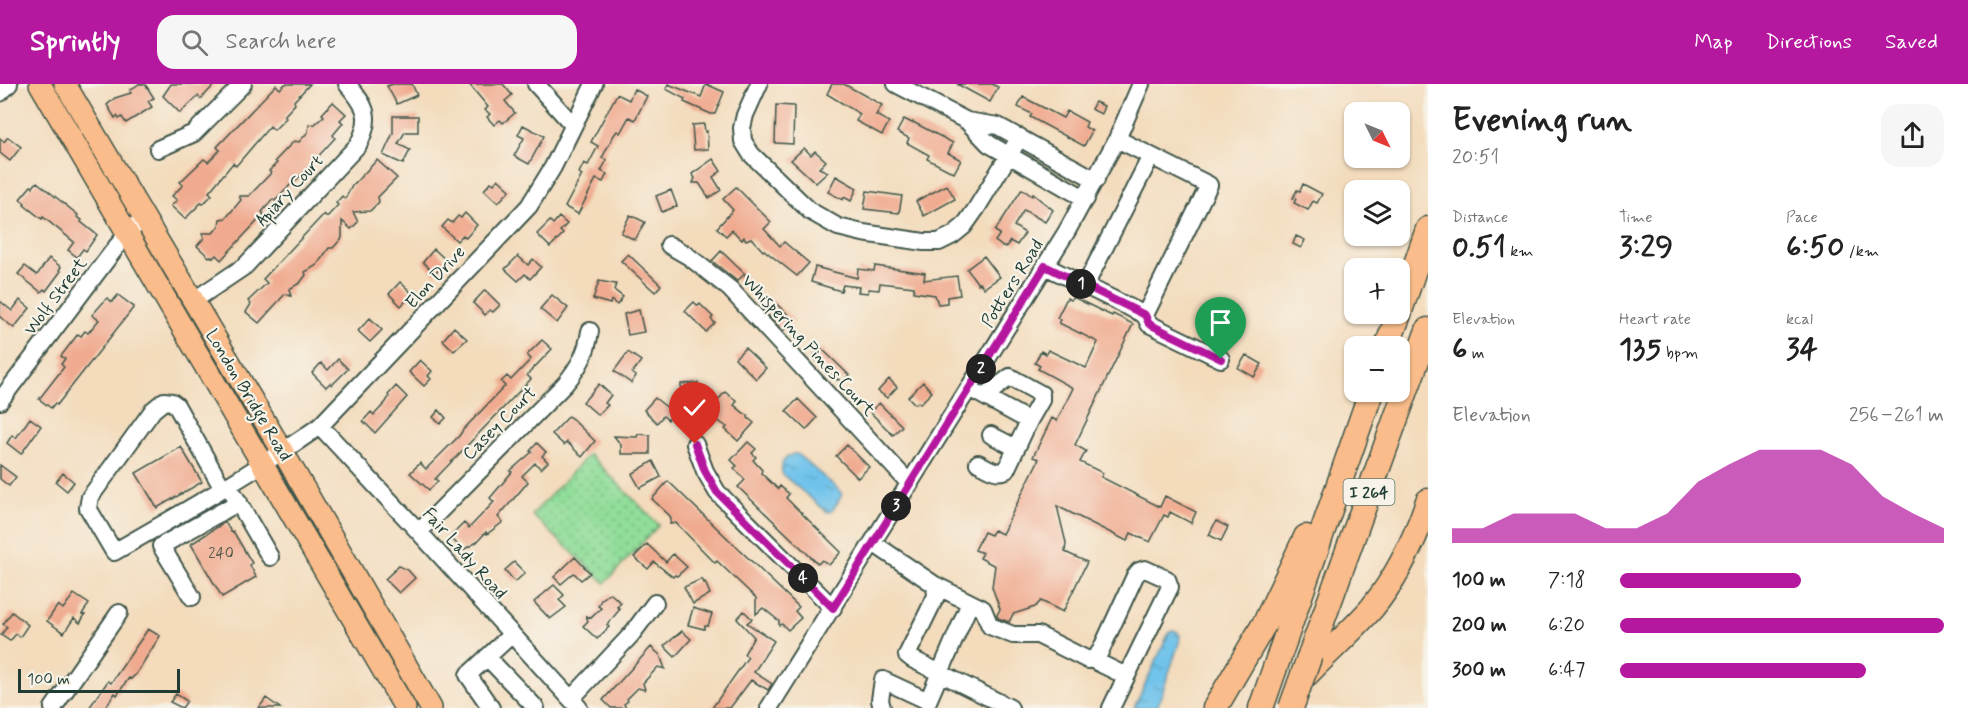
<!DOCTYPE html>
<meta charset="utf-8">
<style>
body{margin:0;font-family:Mynerve,sans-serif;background:#f6f6f6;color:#222;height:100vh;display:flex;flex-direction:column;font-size:22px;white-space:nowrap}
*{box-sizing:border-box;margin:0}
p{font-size:20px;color:#767676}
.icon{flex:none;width:33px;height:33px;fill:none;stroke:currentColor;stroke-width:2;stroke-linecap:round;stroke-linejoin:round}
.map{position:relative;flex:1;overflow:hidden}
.side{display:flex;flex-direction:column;background:#fff;width:540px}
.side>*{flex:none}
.needle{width:39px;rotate:133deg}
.fabs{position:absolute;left:1344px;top:18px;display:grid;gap:12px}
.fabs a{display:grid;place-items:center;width:66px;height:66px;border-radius:12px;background:#fff;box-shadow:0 2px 4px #0004;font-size:30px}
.scale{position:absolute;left:18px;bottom:15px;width:162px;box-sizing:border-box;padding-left:6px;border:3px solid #1f3d34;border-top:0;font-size:16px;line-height:21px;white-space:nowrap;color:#1f3d34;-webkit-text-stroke:4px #f7f3e8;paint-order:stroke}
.pin{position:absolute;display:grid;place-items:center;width:51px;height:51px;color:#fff;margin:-62px -26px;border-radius:50% 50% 50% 0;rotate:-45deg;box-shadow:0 0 6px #0007}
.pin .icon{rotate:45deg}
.km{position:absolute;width:30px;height:30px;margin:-15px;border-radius:50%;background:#222;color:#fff;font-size:16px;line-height:30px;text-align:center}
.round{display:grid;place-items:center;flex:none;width:63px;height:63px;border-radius:18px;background:#f6f6f6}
.headline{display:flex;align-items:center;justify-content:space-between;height:102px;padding:0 24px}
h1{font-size:33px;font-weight:800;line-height:45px}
.metrics{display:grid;grid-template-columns:repeat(3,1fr);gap:9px;height:102px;padding:6px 24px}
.metrics div{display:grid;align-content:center}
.metrics b{font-size:30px;font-weight:800}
.metrics small{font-size:16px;font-weight:400}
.metrics p{font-size:16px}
.chart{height:168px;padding:12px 24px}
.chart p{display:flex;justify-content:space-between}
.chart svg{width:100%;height:108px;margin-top:6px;fill:#b5179e;opacity:.7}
ul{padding:0 24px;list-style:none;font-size:20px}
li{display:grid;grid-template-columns:96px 72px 1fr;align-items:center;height:45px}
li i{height:15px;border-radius:8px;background:#b5179e}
header{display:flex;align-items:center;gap:36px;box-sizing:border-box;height:84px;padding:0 30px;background:#b5179e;color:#fff}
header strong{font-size:28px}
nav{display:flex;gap:33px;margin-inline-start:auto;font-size:21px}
.search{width:420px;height:54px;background:#f6f6f6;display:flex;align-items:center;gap:15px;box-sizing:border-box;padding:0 21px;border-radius:18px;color:#767676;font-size:22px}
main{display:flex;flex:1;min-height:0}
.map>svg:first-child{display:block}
</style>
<header>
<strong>Sprintly</strong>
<div class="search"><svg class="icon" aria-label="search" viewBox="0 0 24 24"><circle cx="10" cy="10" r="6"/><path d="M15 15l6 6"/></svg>Search here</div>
<nav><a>Map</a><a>Directions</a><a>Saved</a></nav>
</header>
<main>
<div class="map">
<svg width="1428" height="624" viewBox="0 0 1428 624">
<defs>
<pattern id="grass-dots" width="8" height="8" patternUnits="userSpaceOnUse" patternTransform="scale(1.5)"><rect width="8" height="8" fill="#91dd9a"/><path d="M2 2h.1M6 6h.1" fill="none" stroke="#76b47e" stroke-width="1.8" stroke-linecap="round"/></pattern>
<pattern id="water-ripples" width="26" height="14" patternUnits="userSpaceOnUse" patternTransform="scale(1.5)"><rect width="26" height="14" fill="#6fc3eb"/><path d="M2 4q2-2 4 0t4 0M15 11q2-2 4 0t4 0" fill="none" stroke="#5ba0bf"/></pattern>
</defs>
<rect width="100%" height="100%" fill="#f7f3e8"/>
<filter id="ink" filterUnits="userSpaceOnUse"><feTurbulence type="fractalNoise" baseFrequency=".0167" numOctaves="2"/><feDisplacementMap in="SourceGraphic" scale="12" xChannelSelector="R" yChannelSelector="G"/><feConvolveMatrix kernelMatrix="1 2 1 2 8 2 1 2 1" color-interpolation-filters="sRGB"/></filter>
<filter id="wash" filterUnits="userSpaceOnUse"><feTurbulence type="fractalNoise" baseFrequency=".008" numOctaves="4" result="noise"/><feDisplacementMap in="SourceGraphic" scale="24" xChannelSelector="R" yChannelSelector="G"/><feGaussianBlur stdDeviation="1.35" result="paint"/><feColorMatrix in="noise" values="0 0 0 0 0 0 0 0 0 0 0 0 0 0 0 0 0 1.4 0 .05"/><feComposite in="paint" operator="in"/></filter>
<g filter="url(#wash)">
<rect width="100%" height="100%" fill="#f3dbbc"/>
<!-- grass -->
<path fill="url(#grass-dots)" stroke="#588d67" stroke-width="1.5" d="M589,370L659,441L605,499L532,431Z"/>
<!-- water -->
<path fill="url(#water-ripples)" stroke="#478090" stroke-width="1.5" d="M793,370H797L839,406L842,411L832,427L827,428L783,391C779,381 784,374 793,370Z
M1172,547H1177L1180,552L1179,559L1157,624H1134L1169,549Z"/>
<g id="blocks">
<!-- building -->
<path fill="#f0aa8f" d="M139,0H145L154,14L148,17L152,23L126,39L122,33L119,35L117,32L115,34L107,21L115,14L131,9L130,6Z
M171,0H215L201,15L198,12L180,29L163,12Z
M285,0H310L294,17L295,20L284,32L286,34L274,46L270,42L236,82L233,79L209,108L212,111L203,120L201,119L185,135L171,122L177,116L172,112L183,101L180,98L204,75L208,78L220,66L217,63L276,1L280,5Z
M393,0H412L417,11L397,20L387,2Z
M469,0H503L512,11L505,17L515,29L503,39L500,36L494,41L487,33L490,30L485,26L488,23Z
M668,0L701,13L706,0L724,8L715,30H711L684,18L685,15L666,5Z
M832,0H844L882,21L876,31L889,38L882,51L856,37L860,30L827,10Z
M957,0H992L998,3L990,18Z
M634,5L647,12L635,36L629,33L620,49L617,47L614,51L602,74L607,76L601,87L607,90L603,98L596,95L578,130L565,123L582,91L579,89L584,79L588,81L598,62L591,58L617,10L629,16Z
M1023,13L1063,34L1067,27L1087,38L1085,43L1092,47L1084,62L1030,33L1032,30L1018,23Z
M333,18L346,30L340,36L343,39L333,51L335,54L293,100L292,99L275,117L273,115L262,128L264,130L221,176L216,171L213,174L210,172L209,173L197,162L204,154L202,149H213L219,142L220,135L226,134L241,116L239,112H249L271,89L269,87L277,79L275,77L294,57L299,58L308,48L309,41L315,40L324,32L322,30Z
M1095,18L1104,22L1101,30L1091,25Z
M776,21L794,22L793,60L775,59Z
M393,32H418V48H405L398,60L410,66L403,80L383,71L393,49Z
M904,35L912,39L913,38L953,59L948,69L961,76L954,89L927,75L929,71L907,59L909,54L897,48Z
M704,40L705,48L707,47L708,65L694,66L692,41Z
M523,41L544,52L529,80L514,72L524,54L518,51Z
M8,53L21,63L10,77L0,69V54L4,58Z
M804,64L811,71L815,67L826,77L819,84L828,88L816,99L791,76Z
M713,75L721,87L713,93L721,106L709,114L699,99H693L695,94L692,90Z
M377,76L397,94L378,113L379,118L370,127L353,128L358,138L351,145L342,137V154L333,164H329L317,181L305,188L306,191L300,199L289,205L291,212L285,210L259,239L246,228L251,220L248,217L267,199L263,195L324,130L327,133L338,121L336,119L342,112L345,115L352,102Z
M836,92L857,104L851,117L844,113L843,116L828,108Z
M498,95L510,106L498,119L484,106L491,98L494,100Z
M37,98L78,131L77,133L82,136L81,138L97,151L86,167L83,165L77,173L68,166L74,158L43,133L42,135L24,121L25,119L20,115L31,102L33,103Z
M1303,100L1322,110L1317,119L1313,117L1308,126L1294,119L1296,115L1293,114L1297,106L1300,107Z
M947,101L955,115L924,132L916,117Z
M736,103L771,138L764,145L780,162L784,158L809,179L797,192L764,166L763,167L751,154L746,156L744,153L742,156L732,146L726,152L717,144L733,126L723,115Z
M1022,105L1032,112L1033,110L1053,126L1045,138L1024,126L1014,142L1025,149L1017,161L1010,157L1006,163H1003L995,157L1000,150L995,147Z
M671,106L677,122L662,128L656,112Z
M867,107L902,112L899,129L864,125Z
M465,129L477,141L466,154L463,151L457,157L442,143L448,136L452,139L458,132L461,134Z
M630,131L645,138L635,156L621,149Z
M559,133L567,140L560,147L563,150L550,163L537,150L550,137L553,140Z
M1296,152L1305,156L1301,164L1293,160Z
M434,165L447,177L435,190L423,178Z
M721,167L745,190L737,197L712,177Z
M628,170L661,201L655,208L621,177Z
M518,172L528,181L533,175L541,183L530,195L525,190L518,197L505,185Z
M984,172L1000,193L984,204L980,199L978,200L967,185Z
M49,174L61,183L59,186L61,187L46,207L44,205L41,208L18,190L25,182L37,191Z
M875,182L925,189L924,196L957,192L960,211L947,213V219L938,220L935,211L914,208V203L880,199L879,206L869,205L868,209L858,208L859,203L843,201L841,207L811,198L815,183L857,194L858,185L874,187Z
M599,197L616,200L614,206L623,213L617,221L611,216L610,220L593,215Z
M400,198L413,210L401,222L389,210Z
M485,206L500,221L493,228L490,226L485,231L473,219Z
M118,211L134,223L57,321L55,319L51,324L39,315L64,283L61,280L65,275L61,272L78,250L81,252L85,247L88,249L99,236L92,231L107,214L112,218Z
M552,211L568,224L557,239L540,225Z
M1073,213L1112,232L1113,230L1133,240L1075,361L1086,367L1080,378L1103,389L1101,393L1160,423L1165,412L1196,428L1191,439L1170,428L1168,433L1164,431L1150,458L1131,449L1127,457L1057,422L1066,459L1065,468L1087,478L1063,528L1041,517L1035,523L1013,530L1009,538L998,534L997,531L1000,525L992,503L995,482L980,474L983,469L975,466L984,448L991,451L994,446L1002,450L1039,375L1033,373L1052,334L1057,337L1073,304L1038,285L1040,282L1035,279L1041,267L1046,270L1048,266L1086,284L1098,258L1059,239L1061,236L1057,234L1067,214L1071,216Z
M20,216L30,224L14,244L0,233V217L12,227Z
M772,216L794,236L783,247L763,226Z
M694,218L698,222L700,220L713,233L711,235L715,239L706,248L685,227Z
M639,226L644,248L628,251L624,230Z
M370,234L382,246L370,258L358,247Z
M454,243L467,255L454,267L443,256Z
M542,256L552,265L527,291L531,295L435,395L438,397L429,406L410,389L420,379L426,385L459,352L463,346L505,302L501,298L507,292L511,296L531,275L527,271Z
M745,264L766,284L756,295L735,274Z
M821,264L849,291L842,298L838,295L837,296L816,276L817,274L814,271Z
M628,268L641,277L632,289L636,292L631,299L614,287Z
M1246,271L1262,280L1254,293L1238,284Z
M338,275L348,285L332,301L330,299L326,303L312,289L321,279L328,286Z
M420,276L432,287L428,292L431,295L424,302L409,288Z
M889,295L897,303L887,314L878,307Z
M923,298L932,308L920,320L918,318L915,320L908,313Z
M698,299L700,326L682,327L681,300Z
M599,300L611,311L605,319L608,321L598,331L583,318Z
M396,302L407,313L375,349L363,337L371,328L374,331L386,318L389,313L388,311Z
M725,308L737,317L734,321L745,330L748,331V334L754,339L738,357L725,345L727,343L707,329Z
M655,314L674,329L668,336L663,332L657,339L644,326Z
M798,315L817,334L806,346L786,327Z
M879,319L902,342L893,351L870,328Z
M439,326L446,334L440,340L433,333Z
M569,332L595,357L582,373L567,358L564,361L552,350Z
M30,334L41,342L21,370L7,359L12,351L16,354Z
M638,350L650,351V370H621V361L614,352L637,353Z
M748,358L756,365L752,369L756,373L753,376L762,386L761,389L778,405L780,402L789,410L786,414L841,468L829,481L822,476L818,480L738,403L745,396L734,384L737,382L731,376Z
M537,359L546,368L542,372L548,378L541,385L535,379L522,392L528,398L498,433L503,438L487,450L486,448L477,458L463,466L450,453L464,439L469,444L494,418L490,414L512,388L510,387L532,368L530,367Z
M847,361L869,383L858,394L836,372Z
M181,363L202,398L157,424L136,389Z
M653,377L661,393L640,404L632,390Z
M0,381L16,393L9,402L0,395Z
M63,389L74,398L67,407L56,398Z
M668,397L799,523L795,527L801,534L788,546L782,540L779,541V537L763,524L756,530V514L717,477L715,479L676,439L670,440L671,435L670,432L652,415Z
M1216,437L1228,443L1221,457L1209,451Z
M225,438L231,448L233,447L252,479L250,481L256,493L222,513L191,460Z
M647,460L666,478L673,470L687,483L677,492L675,491L673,493L654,478L648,485L634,473Z
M575,473L590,489L581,496L574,489L561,500L554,493Z
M514,478L525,489L515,498L505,486Z
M399,482L408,486L415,494L399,509L385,495Z
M702,495L704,499L705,498L710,510L693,520L684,503Z
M554,501L564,511L559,516L566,523L550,535L534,518Z
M610,509L621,519L617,523L620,525L607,541L609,543L597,555L583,542L588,537L586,532L591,534L601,524L598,522L601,516Z
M74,510L89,520L82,530L85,531L80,539L74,534L64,549L47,537L58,521L63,525Z
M693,524L712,530L708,542H705L704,545L688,541Z
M744,527L752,535L747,539L774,557L754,588L772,600L768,606L751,596L730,624H712L748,573L744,570L754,553L737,535Z
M12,528L28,541L20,553L16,550L10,557L1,551L7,543L3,540Z
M148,545L160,552L136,590L131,595L129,594L117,611L115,609L105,624H89L108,597L111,599Z
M682,547L691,555L675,573L664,562Z
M651,563L660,571L665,585L658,583L643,599L645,606L638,604L627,615L628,617L624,620L626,624H611L603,616Z
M176,610L187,617L182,624L170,618Z
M266,614L280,624H259Z"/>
</g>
</g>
<g filter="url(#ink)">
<use href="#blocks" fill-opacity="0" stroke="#3f5548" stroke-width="1.5"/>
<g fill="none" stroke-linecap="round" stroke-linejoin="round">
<defs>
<path id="minor" d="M536,0L573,41
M759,0L745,31L742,44L743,57L751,70L810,127L838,143L863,149L924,158H939L953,151L964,142L976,125L1020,53
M896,0L967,37L989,60L1086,115
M0,9L9,0
M967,37L998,42L1096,96
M158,65L194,49L243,0
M669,161L688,172L730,205L910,400
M1045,182L1145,231L1209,101L1117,55
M1085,202L1151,72
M193,217L245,182L358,61C373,33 366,22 347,0
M1145,231L1149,240L1221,275
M969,304L1029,337L1041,316V310L1010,293L985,312
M0,317L117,162L144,132
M320,342L419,448L579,624
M991,351L1016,364
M695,360L705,387L717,408L833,524
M978,379C987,383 996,391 1006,386L1029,337
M223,405L176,321L172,318L164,317L153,326L96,405L90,413L88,424L114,468C184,428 254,388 320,342L529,122L553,83L594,0
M233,409L270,473
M419,448L565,300C579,283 587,269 590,247
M873,459L935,501L983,525L990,542L1013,551H1038L1088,576L1094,574L1100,568L1135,492L1139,487L1145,485L1167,495L1170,503L1111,624
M935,501L936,512L907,571L912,575L1010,624
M192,513L161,462L239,418
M487,573L536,624
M1091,575L1126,592
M571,615L631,551L655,519
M53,624L119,529
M491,624L468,591L512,550
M769,624L1067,147L1117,55L1141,0
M882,624L880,616L883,596L928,617L970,519"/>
<path id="major" d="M40,0L405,624
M65,0L283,368L431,624"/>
<path id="highway" d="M1400,227L1428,145
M1387,262L1399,230
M1310,571L1428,246
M1307,590C1328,568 1352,547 1372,524C1398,492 1415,456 1428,417
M1215,624L1266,537L1306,453
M1261,624L1371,308"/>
</defs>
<!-- minor casing -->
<use href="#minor" stroke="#3f5548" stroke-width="20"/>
<!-- major casing -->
<use href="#major" stroke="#3f5548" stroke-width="24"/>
<!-- highway casing -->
<use href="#highway" stroke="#3f5548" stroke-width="27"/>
<!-- minor -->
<use href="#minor" stroke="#fff" stroke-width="16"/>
<!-- major -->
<use href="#major" stroke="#f9bc8a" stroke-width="21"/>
<!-- highway -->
<use href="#highway" stroke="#f9bc8a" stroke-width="24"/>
<defs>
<path id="highway-bridge" d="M1291,624L1310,571"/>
</defs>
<!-- highway-bridge casing -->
<use href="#highway-bridge" stroke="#3f5548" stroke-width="27" stroke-linecap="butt"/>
<!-- highway-bridge -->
<use href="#highway-bridge" stroke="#f9bc8a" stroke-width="24"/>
</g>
</g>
<g fill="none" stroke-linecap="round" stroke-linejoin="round" filter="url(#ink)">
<defs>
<path id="route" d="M695,360L705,387L717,408L833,524L1045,182L1145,231L1149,240L1221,275"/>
</defs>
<!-- route casing -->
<use href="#route" stroke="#fff" stroke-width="12"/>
<!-- route -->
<use href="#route" stroke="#b5179e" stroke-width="8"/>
</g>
<g text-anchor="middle" stroke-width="4.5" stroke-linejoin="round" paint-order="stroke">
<!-- number labels -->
<g font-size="15" fill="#53584b">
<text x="221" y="474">240</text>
</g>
<!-- shield labels -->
<rect fill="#f7f3e8" stroke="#60746a" stroke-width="1.5" x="1343.5" y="395" width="51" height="26" rx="4.5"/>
<g font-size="16" font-weight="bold" fill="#1f3d34">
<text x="1369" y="414">I 264</text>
</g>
<!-- street labels -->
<g font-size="18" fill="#1f3d34" stroke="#f7f3e8">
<text transform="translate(289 106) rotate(-47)" y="6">Apiary Court</text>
<text transform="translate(435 193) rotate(-47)" y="6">Elon Drive</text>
<text transform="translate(1012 199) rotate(-58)" y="6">Potters Road</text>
<text transform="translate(55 212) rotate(-53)" y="6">Wolf Street</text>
<text transform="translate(809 261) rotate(47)" y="6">Whispering Pines Court</text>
<text transform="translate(249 311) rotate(59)" y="6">London Bridge Road</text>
<text transform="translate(499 339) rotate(-45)" y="6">Casey Court</text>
<text transform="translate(465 469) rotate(48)" y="6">Fair Lady Road</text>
</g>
</g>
</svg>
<div class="fabs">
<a><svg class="needle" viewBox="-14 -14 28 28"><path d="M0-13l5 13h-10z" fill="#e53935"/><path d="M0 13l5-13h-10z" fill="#767676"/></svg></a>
<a><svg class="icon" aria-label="layers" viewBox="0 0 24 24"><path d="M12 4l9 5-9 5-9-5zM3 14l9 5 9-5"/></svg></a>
<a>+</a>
<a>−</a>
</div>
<div class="scale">100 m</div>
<div class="pin" style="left:1221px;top:275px;background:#1e9e55"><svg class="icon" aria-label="arrive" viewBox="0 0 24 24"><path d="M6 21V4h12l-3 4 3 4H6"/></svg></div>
<div class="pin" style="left:695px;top:360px;background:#d93025"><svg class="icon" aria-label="check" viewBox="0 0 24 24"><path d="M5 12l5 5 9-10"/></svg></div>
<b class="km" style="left:1081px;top:200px">1</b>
<b class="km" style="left:981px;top:285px">2</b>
<b class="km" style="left:896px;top:422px">3</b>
<b class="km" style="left:803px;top:494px">4</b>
</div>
<section class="side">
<div class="headline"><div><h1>Evening run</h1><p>20:51</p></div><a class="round"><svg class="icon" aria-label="share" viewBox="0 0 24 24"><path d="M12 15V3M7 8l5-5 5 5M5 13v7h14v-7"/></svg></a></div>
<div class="metrics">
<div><p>Distance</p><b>0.51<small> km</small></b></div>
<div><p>Time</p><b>3:29</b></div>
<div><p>Pace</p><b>6:50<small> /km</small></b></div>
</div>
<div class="metrics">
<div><p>Elevation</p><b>6<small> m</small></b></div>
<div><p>Heart rate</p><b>135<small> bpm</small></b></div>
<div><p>kcal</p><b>34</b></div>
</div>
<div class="chart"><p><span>Elevation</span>256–261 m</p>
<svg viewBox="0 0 160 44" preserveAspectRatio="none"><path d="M0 44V38L10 38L20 32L30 32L40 32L50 38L60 38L70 32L80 19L90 12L100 6L110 6L120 6L130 12L140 25L150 32L160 38V44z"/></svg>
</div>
<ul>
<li><b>100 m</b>7:18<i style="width:56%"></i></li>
<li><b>200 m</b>6:20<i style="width:100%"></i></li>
<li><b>300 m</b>6:47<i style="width:76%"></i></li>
</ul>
</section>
</main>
